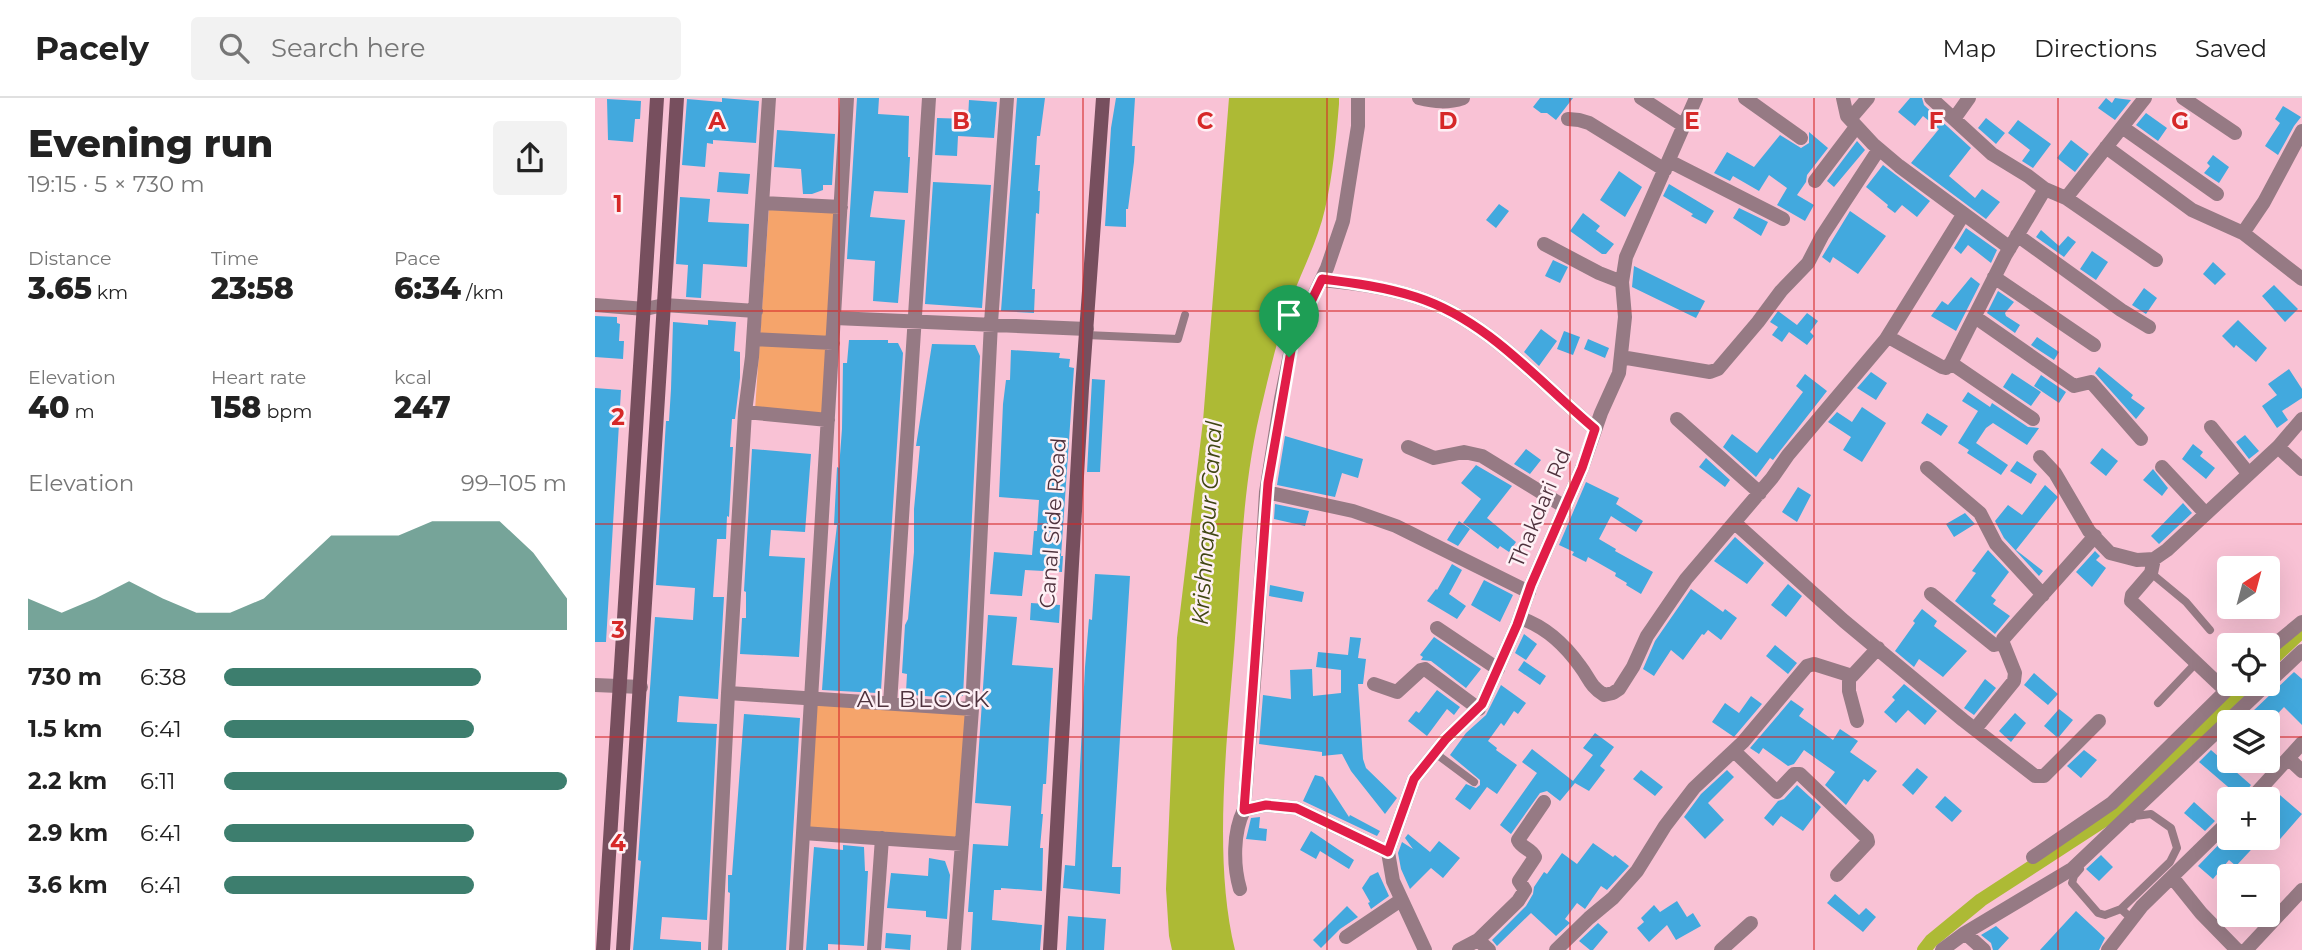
<!DOCTYPE html>
<meta charset="utf-8">
<style>
body{margin:0;font-family:Montserrat,sans-serif;background:#f2f2f2;color:#222;height:100vh;display:flex;flex-direction:column;font-size:26px;white-space:nowrap}
*{box-sizing:border-box;margin:0}
p{font-size:23px;color:#767676}
.icon{flex:none;width:38px;height:38px;fill:none;stroke:currentColor;stroke-width:2;stroke-linecap:round;stroke-linejoin:round}
.map{position:relative;flex:1;overflow:hidden}
.details{display:flex;flex-direction:column;background:#fff;width:595px}
.details>*{flex:none}
.needle{width:46px;rotate:36deg}
.fabs{position:absolute;left:1622px;top:458px;display:grid;gap:14px}
.fabs a{display:grid;place-items:center;width:63px;height:63px;border-radius:7px;background:#fff;box-shadow:0 7px 28px #0002;font-size:35px}
.pin{position:absolute;display:grid;place-items:center;width:60px;height:60px;color:#fff;margin:-72px -30px;border-radius:50% 50% 50% 0;rotate:-45deg;box-shadow:0 0 7px #0007}
.pin .icon{rotate:45deg}
.round{display:grid;place-items:center;flex:none;width:74px;height:74px;border-radius:7px;background:#f2f2f2}
.overview{display:flex;align-items:center;justify-content:space-between;height:119px;padding:0 28px}
h1{font-size:38px;font-weight:800;line-height:52px}
.figures{display:grid;grid-template-columns:repeat(3,1fr);gap:10px;height:119px;padding:7px 28px}
.figures div{display:grid;align-content:center}
.figures b{font-size:30px;font-weight:800}
.figures small{font-size:19px;font-weight:400}
.figures p{font-size:19px}
.chart{height:196px;padding:14px 28px}
.chart p{display:flex;justify-content:space-between}
.chart svg{width:100%;height:126px;margin-top:7px;fill:#3d7e6e;opacity:.7}
ul{padding:0 28px;list-style:none;font-size:23px}
li{display:grid;grid-template-columns:112px 84px 1fr;align-items:center;height:52px}
li i{height:18px;border-radius:9px;background:#3d7e6e}
header{display:flex;align-items:center;gap:42px;box-sizing:border-box;height:98px;padding:0 35px;background:#fff;border-bottom:2px solid #e0e0e0}
header strong{font-size:33px}
nav{display:flex;gap:38px;margin-inline-start:auto;font-size:24px}
.search{width:490px;height:63px;background:#f2f2f2;display:flex;align-items:center;gap:18px;box-sizing:border-box;padding:0 24px;border-radius:7px;color:#767676;font-size:26px}
main{display:flex;flex:1;min-height:0}
.map>svg:first-child{display:block}
</style>
<header>
<strong>Pacely</strong>
<div class="search"><svg class="icon" aria-label="search" viewBox="0 0 24 24"><circle cx="10" cy="10" r="6"/><path d="M15 15l6 6"/></svg>Search here</div>
<nav><a>Map</a><a>Directions</a><a>Saved</a></nav>
</header>
<main>
<section class="details">
<div class="overview"><div><h1>Evening run</h1><p>19:15 · 5 × 730 m</p></div><a class="round"><svg class="icon" aria-label="share" viewBox="0 0 24 24"><path d="M12 15V3M7 8l5-5 5 5M5 13v7h14v-7"/></svg></a></div>
<div class="figures">
<div><p>Distance</p><b>3.65<small> km</small></b></div>
<div><p>Time</p><b>23:58</b></div>
<div><p>Pace</p><b>6:34<small> /km</small></b></div>
</div>
<div class="figures">
<div><p>Elevation</p><b>40<small> m</small></b></div>
<div><p>Heart rate</p><b>158<small> bpm</small></b></div>
<div><p>kcal</p><b>247</b></div>
</div>
<div class="chart"><p><span>Elevation</span>99–105 m</p>
<svg viewBox="0 0 160 44" preserveAspectRatio="none"><path d="M0 44V33L10 38L20 33L30 27L40 33L50 38L60 38L70 33L80 22L90 11L100 11L110 11L120 6L130 6L140 6L150 17L160 33V44z"/></svg>
</div>
<ul>
<li><b>730 m</b>6:38<i style="width:75%"></i></li>
<li><b>1.5 km</b>6:41<i style="width:73%"></i></li>
<li><b>2.2 km</b>6:11<i style="width:100%"></i></li>
<li><b>2.9 km</b>6:41<i style="width:73%"></i></li>
<li><b>3.6 km</b>6:41<i style="width:73%"></i></li>
</ul>
</section>
<div class="map">
<svg width="1707" height="852" viewBox="0 0 1707 852">
<rect width="100%" height="100%" fill="#f9c2d5"/>
<!-- green -->
<path fill="#f5a46b" d="M174,109L241,114L228,318L160,312Z
M220,606L371,615L361,742L211,730Z"/>
<!-- water -->
<path fill="#adba35" d="M634,0H744V6C741,41 738,77 730,111C723,142 708,170 697,200C684,233 676,268 668,302C648,380 646,460 640,540C633,636 617,758 640,852H577L574,838L571,791L582,540L608,323Z"/>
<g fill="none" stroke-linecap="round" stroke-linejoin="round">
<!-- canal -->
<path stroke="#adba35" stroke-width="14" d="M1673,565L1707,533
M1329,852L1336,843L1386,802L1517,717L1652,586"/>
</g>
<!-- building -->
<path fill="#42a9de" d="M127,0L164,3L161,45L118,42V46L112,45L110,69L87,67L92,1L127,4Z
M262,0H284L283,16L314,18L313,59H315L313,95L279,93L275,119L310,122L303,205L278,203L280,163L252,161Z
M422,0H450L445,38H442L440,67H445L443,93H445L444,116L441,115L437,191H440L439,215L406,213Z
M521,0H540L537,48H540L539,64L533,111H531V129L510,128L516,30Z
M945,0H978L961,22L952,15H946L938,9Z
M1315,0H1327L1329,7L1376,50L1354,78L1380,100L1387,91L1405,104L1391,121L1316,65L1344,31L1328,18L1320,28L1303,14Z
M1511,0L1517,5L1520,0L1536,2L1520,22L1503,10Z
M12,1L46,3L45,21H40L38,44L13,42Z
M374,2L402,4L399,40L363,38L362,58L340,57L342,20L373,21Z
M1688,8L1706,19L1699,28L1683,57L1670,48L1685,25L1680,21Z
M1551,15L1572,30L1563,43L1541,27Z
M1391,20L1410,35L1401,46L1383,30Z
M1423,22L1456,46L1438,70L1427,63L1435,52L1413,35Z
M182,32L240,36L237,87H228V92L217,96H208L206,71L179,69Z
M1214,34L1233,50L1212,77L1211,84L1202,97L1219,107L1210,123L1182,107L1192,90L1174,77L1164,93L1138,78L1135,83L1119,75L1132,54L1159,69L1185,37L1206,50L1214,45Z
M1476,42L1494,56L1480,74L1462,60Z
M1262,43L1270,52L1239,89L1232,83Z
M1618,57L1634,69L1624,85L1609,75L1615,68L1612,65Z
M1288,67L1335,103L1322,119L1307,107L1300,115L1292,109L1293,107L1271,89Z
M1024,73L1047,89L1030,119L1005,102Z
M124,74L155,76L153,96L122,94Z
M338,84L396,87L387,210L330,206Z
M1074,86L1119,113L1111,126L1096,118L1098,116L1068,98Z
M85,99L115,101L113,124L154,126L152,169L108,166L106,200L91,199L93,167L81,166Z
M904,106L914,113L901,130L891,122Z
M1144,110L1173,124L1166,138L1138,120Z
M1255,113L1291,138L1263,176L1238,159L1235,165L1227,159Z
M988,115L1005,128L1001,133L1019,146L1011,156H1007L975,133Z
M1371,130L1402,152L1396,165L1373,147L1366,156L1359,150Z
M1446,132L1464,148L1473,138L1481,144L1469,159L1441,139Z
M1497,153L1513,164L1501,182L1485,171Z
M958,162L973,169L965,185L950,178Z
M1618,164L1631,176L1620,187L1608,176Z
M1039,168L1110,203L1101,220L1037,189Z
M1376,179L1385,186L1361,233L1336,218L1347,203L1353,207Z
M1679,187L1703,211L1690,224L1667,198Z
M1549,190L1562,200L1551,216L1537,207Z
M1403,193L1419,204L1410,215L1411,218L1425,227L1420,235L1392,215Z
M1183,213L1202,227L1212,215L1223,223L1215,234L1219,238L1212,247L1194,234L1187,244L1177,237L1183,229L1175,224Z
M0,218L22,219V225L25,226L24,243H29L28,261L0,259Z
M113,222L141,224L139,253L145,254V280L140,321H137L135,349H138L134,419L132,418L131,441H122L118,499H129L123,601L84,598L82,624L122,626L112,822L67,819L65,841L106,844V852H38L46,763L43,762L60,519L98,522L100,490L61,487L71,323H74L76,291L78,224L113,227Z
M1643,222L1672,250L1661,264L1641,247L1639,250L1627,238Z
M946,231L962,243L944,268L929,254Z
M969,233L985,239L978,257L962,251Z
M1442,239L1464,254L1459,262L1436,247Z
M993,241L1014,250L1010,260L989,251Z
M254,242H293V245H303L308,255L286,592H282V595L227,592L234,494L242,427H239L242,369L244,370L247,331L248,265H252Z
M337,246L380,247L385,258L368,598L357,597V600L317,597V595L311,594L312,576L307,575L310,527L313,521L319,454V411L325,348H321Z
M416,252L465,255L464,260L475,261L474,269L479,270L466,458H468L467,474L430,472L427,498L395,496L399,454L437,457L439,433H442L444,402L404,399L408,306L411,282H415Z
M1504,269L1538,297L1536,300L1550,310L1541,321L1500,275Z
M1694,271L1707,291V300L1687,313L1693,322L1682,330L1667,308L1682,297L1673,286Z
M1276,274L1292,285L1281,302L1262,290Z
M1417,275L1446,294L1436,308L1408,289Z
M1210,276L1232,293L1178,362L1175,360L1161,379L1128,349L1137,336L1162,355L1208,294L1201,288Z
M1446,277L1471,294L1464,305L1439,288Z
M497,281L510,282L505,374H492Z
M0,290L26,292L11,544H0Z
M1373,294L1395,309L1397,305L1433,329L1444,330L1432,347L1398,325L1391,330L1381,345L1413,367L1406,377L1372,355L1374,352L1363,345L1383,313L1367,303Z
M1267,309L1291,325L1267,364L1248,352L1256,339L1233,324L1242,314L1257,324Z
M1332,315L1353,328L1346,338L1326,325Z
M1650,337L1664,353L1654,361L1641,344Z
M690,338L768,361L763,380L747,375L740,399L682,387Z
M1598,346L1608,354L1605,358L1620,370L1611,381L1587,361Z
M1507,350L1523,363L1511,378L1495,365Z
M157,351L216,356L210,434L176,432L174,458L210,460L204,559L145,556L147,520H151V494L149,493Z
M931,351L946,362L935,376L919,366Z
M1111,360L1135,382L1130,389L1104,369Z
M1422,363L1442,376L1436,386L1415,373Z
M881,367L917,388L892,420L921,444L914,454L905,448L903,451L868,425L886,401L866,385Z
M1558,371L1573,390L1567,398L1548,382Z
M991,384L1024,400L1021,406L1048,423L1041,434L1016,418L1004,441L1021,451L1020,453L1058,474L1046,496L1031,487L1032,485L1020,478L1021,475L993,459L991,464L977,457L979,454L964,447Z
M1450,387L1463,399L1421,452L1448,473L1444,478L1409,440L1400,423L1413,407L1427,417Z
M1203,389L1216,397L1202,424L1187,414Z
M1588,405L1597,415L1564,446L1556,438Z
M680,406L714,413L710,428L679,421Z
M1370,415L1380,426L1359,439L1351,426Z
M864,423L875,431L863,448L852,442Z
M1140,439L1169,465L1152,486L1119,463Z
M1393,452L1414,474L1396,498L1401,502L1398,506L1415,518L1400,536L1360,503L1381,475L1377,473Z
M1500,453L1505,458L1501,462L1511,470L1497,489L1481,474Z
M857,466L867,472L854,496L871,508L862,521L832,503L841,491L842,492Z
M500,476L535,478L517,769H526L525,796L468,790L470,767L480,768L490,569L494,521L497,522Z
M889,482L918,497L905,524L876,507Z
M1193,486L1207,498L1191,519L1176,507Z
M675,487L709,494L707,504L674,498Z
M1096,491L1128,514L1130,511L1142,520L1126,542L1113,532L1109,537L1107,536L1088,562L1076,552L1059,578L1048,571L1060,543Z
M436,505L465,507L464,525L435,522Z
M1327,511L1342,523L1339,528L1372,553L1348,579L1324,561L1319,569L1300,553L1320,525L1318,523Z
M393,517L422,519L417,567L458,570L451,686H448L446,716H448L445,750H448L447,793L406,790V792H399L397,822L447,827L445,852H376L378,814H373L378,746L413,748L416,708L380,705Z
M929,536L942,546L931,562L920,555Z
M755,539L766,540L763,560L771,561L768,586H763L768,661L771,670L802,700L790,716L756,673L747,656L727,658V654L664,646L668,597L696,601L695,572L717,571L718,598L746,595V572L721,569L723,554L753,557Z
M839,539L886,571L871,590L836,563L826,562L828,559L825,557Z
M1180,547L1202,565L1193,576L1171,558Z
M929,563L951,578L945,587L923,572Z
M1699,574L1707,581V627L1689,609L1673,626L1670,625L1658,613Z
M1439,575L1463,596L1453,607L1429,587Z
M1390,581L1401,590L1379,617L1369,610Z
M1309,586L1342,613L1330,627L1313,612L1301,625L1289,614L1300,602L1297,599Z
M906,587L931,605L923,616L919,613L909,628L906,625L893,643L902,650L901,652L922,667L902,696L892,689L875,712L860,701L871,686L881,690L885,687V682L855,657L871,635L891,617Z
M842,592L865,609L859,617L852,611L832,638L813,623L821,613L824,615Z
M1156,598L1167,606L1139,639L1117,624L1130,605L1144,615Z
M1196,602L1209,611L1204,618L1238,642L1245,631L1263,643L1255,654L1282,673L1273,684L1269,681L1251,707L1230,687L1240,674L1209,652L1199,666L1193,668L1168,650L1164,656L1155,650Z
M1464,611L1478,622L1463,640L1449,628Z
M1420,615L1431,625L1416,644L1404,633Z
M149,616L205,620L191,852H133L135,795L133,794V777H137Z
M1000,635L1019,649L1005,668L1010,672L994,693L980,685L965,703L952,693L945,695L916,736L905,727L942,675L927,664L937,651L978,683L998,657L988,650Z
M1489,652L1502,662L1486,680L1472,668Z
M1616,652L1656,687L1646,700L1604,664Z
M1322,670L1333,679L1318,697L1307,687Z
M1046,672L1068,689L1060,698L1038,681Z
M1132,672L1139,679L1113,705L1129,722L1110,741L1089,719L1106,696Z
M720,677L728,679L754,719L755,717L785,733L782,738L708,703Z
M1202,687L1226,709L1208,733L1186,718L1178,728L1169,720L1183,703L1189,701Z
M1678,691L1707,716L1679,748L1673,744V702H1668Z
M1350,698L1367,713L1357,724L1340,709Z
M1599,704L1620,723L1610,733L1589,715Z
M665,719L664,730L672,731L671,743L651,741L656,720Z
M716,733L759,762L754,771L725,753L721,761L705,752Z
M813,736L835,754L844,743L865,760L848,780L836,770L815,791L806,771L803,755L807,744L818,751L810,740Z
M1631,739L1667,740L1641,768L1634,762L1618,781L1603,768Z
M998,745L1018,759L1020,757L1034,768L1012,792L1006,788L990,811L982,805L970,821L975,825L961,838L936,815L902,848L897,842L931,808L938,796L939,789L949,774L952,776L967,755L982,766Z
M248,747L269,749L270,773H273L269,848L233,846V852H211L219,749L248,752Z
M1506,757L1518,769L1504,783L1491,771Z
M334,760L350,763L355,777L352,821L331,819V813L292,810L296,775L333,778Z
M783,774L794,798L776,811L773,805L775,804L767,790L775,778Z
M1240,796L1264,817L1271,810L1281,819L1268,834L1232,805Z
M1082,803L1092,819L1098,815L1106,828L1081,842L1072,827L1054,844L1042,830L1049,824L1046,820L1059,807L1065,814Z
M752,808L763,819L745,831L726,850L718,842Z
M1481,813L1510,840L1504,852H1445Z
M473,818L511,821L509,852H471Z
M1003,825L1013,834L998,852H995L984,843Z
M1401,828L1414,840L1403,852H1398L1396,845L1386,837Z
M291,835L316,837L315,852L290,850Z"/>
<g fill="none" stroke-linecap="round" stroke-linejoin="round">
<!-- lane -->
<path stroke="#967a84" stroke-width="8" d="M491,237L583,241L590,217
M1556,475L1591,504L1615,532
M1563,605L1601,565
M840,655L879,684
M1485,771L1479,778L1477,785L1503,815L1510,817L1526,811L1537,821
M1526,811L1575,764L1582,750L1576,730L1556,716L1540,718L1537,721"/>
<!-- street -->
<path stroke="#967a84" stroke-width="14" d="M763,0V28L748,123L732,170L698,241L686,301L671,394L662,546L649,712L671,707L701,710L793,754
M824,0C840,4 853,5 868,0
M1046,0L1089,28
M1150,0L1206,40
M1248,0L1252,18L1278,46L1304,68L1415,150
M1588,0L1640,35
M973,21L984,22L994,25L1070,72
M1255,21L1273,0
M1359,21L1374,0
M1527,29L1622,96
M1511,49L1597,112L1648,135L1707,181
M1074,63L1188,121
M1220,83L1261,29
M1450,91L1471,100L1561,162
M1471,100L1550,0
M168,105L246,109
M1648,135L1669,104L1707,33
M1422,137L1526,212L1554,229
M949,146L1004,175L1027,184
M1399,179L1499,247
M727,182C759,185 790,189 821,199C893,222 944,284 1000,331
M0,207L50,211L69,207L161,213
M1380,219L1479,288L1496,284L1546,341
M240,220L492,231
M159,241L238,245
M1291,241L1368,117
M1026,259L1115,274L1123,271L1163,224L1186,193L1213,165L1227,138L1284,51
M1356,265L1438,321
M150,314L233,322
M1082,321L1165,395
M1616,329L1653,375
M813,349L839,360L869,354L887,358L970,409
M1683,349L1707,371
M1445,359L1460,375L1494,433L1515,455L1542,462L1559,461L1572,452L1683,349L1707,321
M1567,369L1611,416
M1332,370L1385,415L1401,446L1448,497
M671,394L758,413L801,428L934,494
M1140,425L1249,523L1368,622L1440,678H1449L1504,623
M1559,461L1556,475L1537,497L1536,503L1631,593
M1336,496L1399,547L1408,545
M925,520C949,528 970,547 985,568C995,581 994,587 1009,597L1018,595L1024,591L1038,569L1052,538L1091,481L1177,380L1193,357L1291,241H1297L1347,269L1351,270L1356,265L1410,158L1450,91L1433,78L1397,56L1336,0
M842,530L903,571
M1673,552L1707,524
M1254,579V593L1262,623
M1673,585L1707,553
M779,586L802,594L826,572L830,571L884,611
M0,587L46,589
M133,595L377,611
M295,606L334,0
M1380,631L1419,583L1420,575L1408,545V541L1500,438
M1139,653L1182,694L1199,676H1205L1272,740L1273,744L1242,777
M1694,661L1707,673
M1655,702L1707,645
M208,735L367,746
M1438,759L1517,705L1638,586
M1577,779L1606,815L1642,852
M645,791C638,767 638,734 649,712
M1370,835L1389,852
M751,839L806,802
M883,842L894,852
M120,852L133,595L150,314L157,259L174,0
M201,852L252,0
M279,852L287,740
M359,852L377,611L396,225L412,0
M830,852L798,783L793,754L819,681L851,641L887,606L922,527L936,487L987,370L1006,315L1024,275L1030,219L1027,184L1031,159L1101,0
M864,852L883,842L923,803L930,792L924,783L940,759C937,751 926,750 923,742L949,704
M961,852L994,820L1018,800L1042,773L1070,728L1099,690L1148,644L1212,568L1219,566L1257,578L1283,550
M1126,852L1156,825
M1347,852L1370,835L1477,771L1672,586
M1513,852L1547,808L1634,723
M1651,852L1707,792"/>
<!-- secondary -->
<path stroke="#774f5e" stroke-width="14" d="M8,852L62,0
M28,852L82,0
M455,852L487,290L508,0"/>
</g>
<g fill="none" stroke-linecap="round" stroke-linejoin="round">
<defs>
<path id="route" d="M727,181C759,185 790,189 821,199C893,222 944,284 1000,331L987,370L936,487L922,527L887,606L851,641L819,681L793,754L701,710L671,707L649,712L673,385L698,241Z"/>
</defs>
<!-- route casing -->
<use href="#route" stroke="#fff" stroke-width="14"/>
<!-- route -->
<use href="#route" stroke="#e11d48" stroke-width="9"/>
</g>
<!-- grid -->
<path fill="none" stroke="#d62828" stroke-width="2" stroke-opacity="0.55" d="M244,0V852M488,0V852M732,0V852M975,0V852M1219,0V852M1463,0V852M0,213H1707M0,426H1707M0,639H1634M1673,639H1707"/>
<g text-anchor="middle" stroke-width="5" stroke-linejoin="round" paint-order="stroke">
<!-- street labels -->
<g font-size="21" fill="#4e323d" stroke="#fef0f5">
<text transform="translate(945 410) rotate(-67)" y="7">Thakdari Rd</text>
<text transform="translate(458 425) rotate(-86)" y="7">Canal Side Road</text>
</g>
<!-- water labels -->
<g font-size="23" font-style="italic" fill="#404612" stroke="#fef0f5">
<text transform="translate(612 425) rotate(-86)" y="8">Krishnapur Canal</text>
</g>
<!-- neighbourhood labels -->
<g font-size="23" letter-spacing="2" fill="#4e323d" stroke="#fef0f5">
<text x="329" y="609">AL BLOCK</text>
</g>
</g>
<g font-size="23" text-anchor="middle" font-weight="bold" fill="#d62828" stroke="#fef0f5" stroke-width="5" stroke-linejoin="round" paint-order="stroke">
<text x="122" y="31">A</text>
<text x="366" y="31">B</text>
<text x="610" y="31">C</text>
<text x="853" y="31">D</text>
<text x="1097" y="31">E</text>
<text x="1341" y="31">F</text>
<text x="1585" y="31">G</text>
<text x="23" y="114">1</text>
<text x="23" y="327">2</text>
<text x="23" y="540">3</text>
<text x="23" y="753">4</text>
</g>
</svg>
<div class="fabs">
<a><svg class="needle" viewBox="-14 -14 28 28"><path d="M0-13l5 13h-10z" fill="#e53935"/><path d="M0 13l5-13h-10z" fill="#767676"/></svg></a>
<a><svg class="icon" aria-label="locate" viewBox="0 0 24 24"><circle cx="12" cy="12" r="6"/><path d="M12 2v4M12 18v4M2 12h4M18 12h4"/></svg></a>
<a><svg class="icon" aria-label="layers" viewBox="0 0 24 24"><path d="M12 4l9 5-9 5-9-5zM3 14l9 5 9-5"/></svg></a>
<a>+</a>
<a>−</a>
</div>
<div class="pin" style="left:694px;top:259px;background:#1e9e55"><svg class="icon" aria-label="arrive" viewBox="0 0 24 24"><path d="M6 21V4h12l-3 4 3 4H6"/></svg></div>
</div>
</main>
